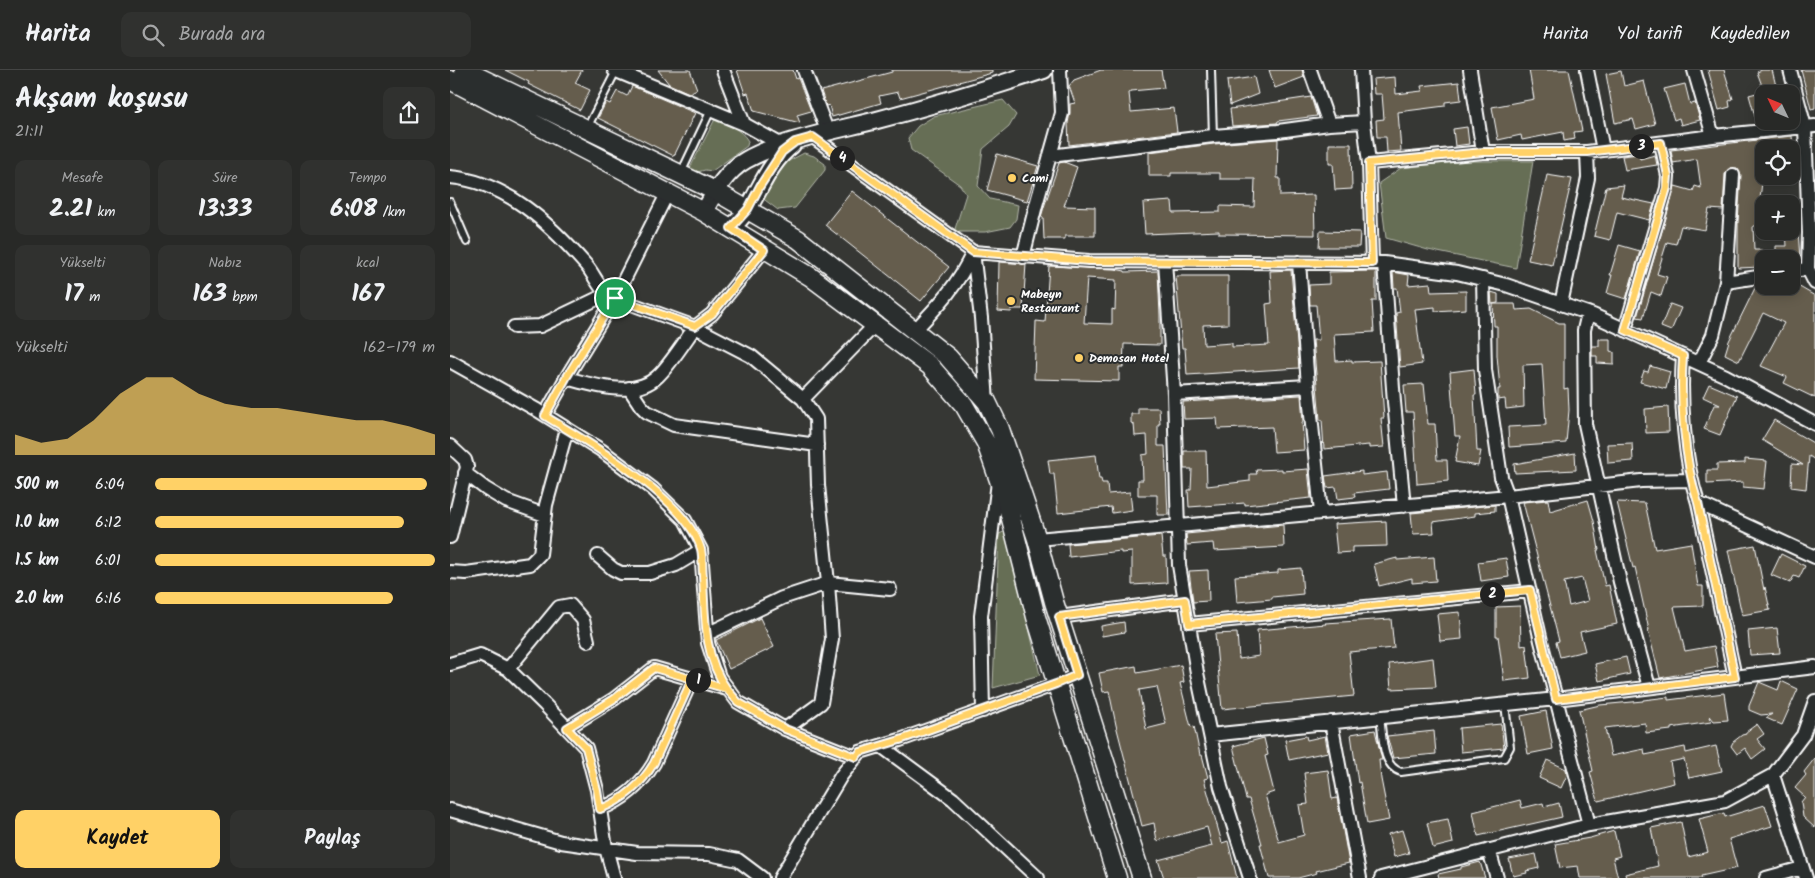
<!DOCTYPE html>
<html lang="tr">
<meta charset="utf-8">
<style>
body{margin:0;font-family:Kalam,sans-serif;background:#30312f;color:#f1f3f6;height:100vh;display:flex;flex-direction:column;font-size:19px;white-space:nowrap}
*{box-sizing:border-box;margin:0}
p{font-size:16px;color:#a5a6a7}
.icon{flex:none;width:28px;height:28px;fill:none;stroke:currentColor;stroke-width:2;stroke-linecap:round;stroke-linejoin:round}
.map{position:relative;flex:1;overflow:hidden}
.sheet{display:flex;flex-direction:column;background:#282927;width:450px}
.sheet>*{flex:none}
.needle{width:32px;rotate:313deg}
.buttons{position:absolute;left:1305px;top:15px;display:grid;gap:10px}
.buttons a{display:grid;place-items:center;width:45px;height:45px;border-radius:10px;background:#282927;box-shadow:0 2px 12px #0003,0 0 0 1px #444544;font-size:25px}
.pin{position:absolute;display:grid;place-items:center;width:42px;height:42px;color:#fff;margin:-21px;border:2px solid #fff;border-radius:50%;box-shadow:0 1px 5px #0007}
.km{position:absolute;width:25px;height:25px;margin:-12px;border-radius:50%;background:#222;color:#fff;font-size:14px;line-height:25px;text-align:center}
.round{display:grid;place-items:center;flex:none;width:52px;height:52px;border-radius:10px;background:#30312f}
.headline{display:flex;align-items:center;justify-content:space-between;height:85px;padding:0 15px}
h1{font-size:28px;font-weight:700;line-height:38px}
.figures{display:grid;grid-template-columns:repeat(3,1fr);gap:8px;height:85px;padding:5px 15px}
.figures div{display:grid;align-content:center;border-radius:10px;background:#30312f;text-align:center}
.figures b{font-size:25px;font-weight:700}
.figures small{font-size:14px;font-weight:400}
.figures p{font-size:14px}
.chart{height:140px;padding:10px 15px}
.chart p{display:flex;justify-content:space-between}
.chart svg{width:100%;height:90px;margin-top:5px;fill:#ffd166;opacity:.7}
.primary-button{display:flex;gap:10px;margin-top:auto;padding:10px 15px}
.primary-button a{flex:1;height:58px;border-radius:10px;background:#ffd166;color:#111;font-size:20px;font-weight:700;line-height:58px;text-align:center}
.primary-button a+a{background:#30312f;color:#f1f3f6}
ul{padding:0 15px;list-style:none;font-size:16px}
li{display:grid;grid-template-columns:80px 60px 1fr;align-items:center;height:38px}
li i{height:12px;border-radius:6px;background:#ffd166}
header{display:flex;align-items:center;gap:30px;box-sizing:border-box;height:70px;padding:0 25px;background:#282927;border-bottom:1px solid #444544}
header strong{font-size:24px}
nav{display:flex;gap:28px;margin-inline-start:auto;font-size:18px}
.search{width:350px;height:45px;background:#30312f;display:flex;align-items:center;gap:12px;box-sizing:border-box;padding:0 18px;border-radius:10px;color:#a5a6a7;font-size:19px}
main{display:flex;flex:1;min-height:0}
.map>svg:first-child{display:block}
</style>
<header>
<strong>Harita</strong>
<div class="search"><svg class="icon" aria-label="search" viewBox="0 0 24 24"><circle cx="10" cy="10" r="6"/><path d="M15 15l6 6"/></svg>Burada ara</div>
<nav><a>Harita</a><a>Yol tarifi</a><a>Kaydedilen</a></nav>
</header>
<main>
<section class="sheet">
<div class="headline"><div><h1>Akşam koşusu</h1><p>21:11</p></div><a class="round"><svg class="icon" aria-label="share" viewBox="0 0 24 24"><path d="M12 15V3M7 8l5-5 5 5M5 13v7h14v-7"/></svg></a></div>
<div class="figures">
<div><p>Mesafe</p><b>2.21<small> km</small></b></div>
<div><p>Süre</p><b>13:33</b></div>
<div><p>Tempo</p><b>6:08<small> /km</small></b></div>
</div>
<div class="figures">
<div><p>Yükselti</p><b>17<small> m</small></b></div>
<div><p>Nabız</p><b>163<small> bpm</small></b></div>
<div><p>kcal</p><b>167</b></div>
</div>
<div class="chart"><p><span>Yükselti</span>162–179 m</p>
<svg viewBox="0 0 160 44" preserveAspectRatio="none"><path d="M0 44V34L10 38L20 36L30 27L40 14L50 6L60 6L70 14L80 19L90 21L100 21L110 23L120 25L130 27L140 27L150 30L160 34V44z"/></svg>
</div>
<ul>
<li><b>500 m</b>6:04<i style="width:97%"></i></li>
<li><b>1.0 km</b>6:12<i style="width:89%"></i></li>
<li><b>1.5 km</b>6:01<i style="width:100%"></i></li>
<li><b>2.0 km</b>6:16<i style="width:85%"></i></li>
</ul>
<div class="primary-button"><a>Kaydet</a><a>Paylaş</a></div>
</section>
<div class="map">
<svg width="1365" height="808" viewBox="0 0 1365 808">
<rect width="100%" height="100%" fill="#363734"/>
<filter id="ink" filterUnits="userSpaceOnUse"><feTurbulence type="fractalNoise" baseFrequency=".02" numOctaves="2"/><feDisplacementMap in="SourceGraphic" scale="10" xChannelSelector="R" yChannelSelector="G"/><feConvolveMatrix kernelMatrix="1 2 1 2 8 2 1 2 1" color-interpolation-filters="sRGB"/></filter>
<g filter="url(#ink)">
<!-- green -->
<path fill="#666e54" stroke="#b2b6aa" d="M553,30L566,45L559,57L533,79L528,116L540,129L568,135L566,149L560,157L535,162H504L516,124L510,115L461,80L458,68L468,56L484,46Z
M265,49C278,55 291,59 298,71L297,76L262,101L255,100L244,103L239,100Z
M354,83L364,86L375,94V100L345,138L328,140L311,127L316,108L335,93Z
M1013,91H1083L1066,198L978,180L936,168L929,113L951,98Z
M556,461L590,605L543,618L549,464Z"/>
<!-- building -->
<path fill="#655d4d" stroke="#fff" fill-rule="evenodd" d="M55,0H132L125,13L140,20L130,40L78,14L79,12Z
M208,0H240L247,19L239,23L219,14Z
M287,0H343L346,9L348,8L361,41L347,45L350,53L304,41L298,23L295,24Z
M442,0H542V3L450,28L448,22L429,26L431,33L382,47L379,35L376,36L371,21L442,2Z
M651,0H711L714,18L681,21V22L679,23L681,42L724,38L727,62L619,75L618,53L620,43V34L625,33L619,16L624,10Z
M819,0H852L854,7L825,18Z
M1079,0H1119L1132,61L1124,62L1125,69L1114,71L1113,62L1072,70L1071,65L1048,70L1042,37L1084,29Z
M1258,0H1274L1283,29L1279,31L1280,37L1269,40Z
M1312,0H1322L1328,24H1315L1314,22V48L1306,50L1299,25L1314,21L1307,2Z
M1351,0H1365V38L1361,39Z
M1171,1L1174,16L1194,11L1205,54L1186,59L1183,49L1165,53L1156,4Z
M804,7L808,24L780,35L777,11Z
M945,7L946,24L972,21L971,16L1009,12L1011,30L995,32V36L948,42L951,81L937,82L936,67H927L926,50L934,49L932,24H924L923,9Z
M1235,14L1240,34L1245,33L1250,50L1231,55L1229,48L1224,50L1214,19Z
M182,16L245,43L224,86L148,48L156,32L160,34L167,21L177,26Z
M861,27L867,46L828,51L827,53L782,56L780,39Z
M1017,57L1019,74L1005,76L1003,59Z
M1342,66L1343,79H1314V96L1308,145H1312V156H1303L1304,180H1312V197L1288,198V152L1291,105L1287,98H1280L1275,104L1273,140L1259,139L1255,160L1231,156L1226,174L1217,172L1207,204L1217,207L1211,226L1201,222L1193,248L1187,247L1225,116L1243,121L1245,116L1251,118L1247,89L1223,93L1221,80Z
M828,69L827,108H830V126L864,125L865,165L769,164V161L695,164L693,133L722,131L723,143L770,142V136L804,137L805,109H770V103H721V106H699V82L764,74Z
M879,74H901L902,119L885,120L883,94H879Z
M547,84L588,96L577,131L537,120Z
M1189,84L1190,89L1205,85L1207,95L1175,100L1172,86Z
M614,92L627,97L614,136L645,137V166H615V169H594L593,147H591L594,137L609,93Z
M1097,105L1122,109L1102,195L1078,190Z
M1174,115L1171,127L1204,134L1199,150L1167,142L1160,170L1144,166L1156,117Z
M402,121L499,197L471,231L375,155Z
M870,161L910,162L909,177H869Z
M1336,161H1348L1350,189H1326V176H1337Z
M1169,175L1190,181L1176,229L1157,223L1162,205H1160Z
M549,192L576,194L573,239H562L561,242L548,241Z
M599,196L665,199L675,201V202L708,201L710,245V275L674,274L673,297H669V311L584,309L586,251L595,252ZM637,208L666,210L665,240L662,239V254L634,253Z
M841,200L849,298L737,305L735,278H732L726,206H778V254L753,255L754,275L782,273V277L819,275L816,234L822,233L820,201Z
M926,201V231H922L924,262L884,264L886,291L902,290V292L930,291L934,348H931L934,377L919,378V375L874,379L872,350H870L863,270H869L866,235H860L859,215L879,214V202Z
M943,202L959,205L958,215L980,213L981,222L1016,221V239L985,241V237L965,239L972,294L950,297L946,243L950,242L947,218H944Z
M1341,212L1365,226V328L1334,313L1337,307L1311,296L1334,253L1313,243L1289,291L1275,284L1279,271L1306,216L1314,214V216H1341Z
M1041,222L1048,224V233L1042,234Z
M1043,234H1065L1066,240L1081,239L1109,253H1114V319L1118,318L1119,340L1116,373L1059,377L1058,357L1096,355L1092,294L1073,295L1074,337L1056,339L1055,329L1048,330V319H1050L1047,285V256H1044Z
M1220,234L1231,238L1221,261L1211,257Z
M1149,269H1160V281L1164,282V294L1147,293V286H1142V276H1149Z
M1200,296L1220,302L1216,319L1190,312L1194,301L1198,302Z
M1024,299L1026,325H1024L1027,381H1031L1028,396L1005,392L1010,366H1005L1000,302Z
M974,314L978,354H985L987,390H997L998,411L967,414L963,342H956L954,315Z
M1259,314L1287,326L1270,365L1254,359L1264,335H1270L1253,327Z
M851,325L853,352H852L854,380L824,382L822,357L768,359L767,348L734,349L733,332Z
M1218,337L1219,362L1196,363L1195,339Z
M688,338H709L710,354H708V376H715L718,445H707V425H688V410H693L692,385L698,384L697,365L685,366L684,354L681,353V344H688Z
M1324,350L1365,374V390L1359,386L1356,419L1341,417L1342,394L1353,395L1312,370Z
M1182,373L1183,391L1158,393L1157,374Z
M734,381H756L757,416L800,411V404H807L806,400L832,399V401L858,399L861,428L795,435V433L739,437L738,420H741L742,399H734Z
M1125,383L1126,400L1065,403L1064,394Z
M646,385L649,409H651L652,413H657L658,424L680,422L682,440L662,443L661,437L608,443L604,404H600L598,390Z
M1295,389L1317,391L1314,419L1293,417V412L1257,414V400H1267V394L1295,393Z
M912,401V405L937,402L939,419L904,423L905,427L888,429L886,417L877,418L875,406Z
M1098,430L1100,441L1138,430L1144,451L1149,480H1147L1155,516L1159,515L1167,554L1130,562L1135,581L1110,587L1106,572L1109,571L1073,432ZM1132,508L1138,531L1119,536L1114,512Z
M1167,432L1195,433L1205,479L1241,473L1248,516H1253V536L1224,537L1235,581L1264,576L1268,597L1210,608L1198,560H1199L1185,497L1183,498Z
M1045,435V441L1025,443V446L983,452L984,463L963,464L961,443Z
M936,451L937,476L902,477V482L887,483L884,454Z
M833,455L834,477L764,481L763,473L737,475L736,464Z
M711,466L713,486H716L717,513L682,515V482L671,483V481L619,487L618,474Z
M1305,475L1314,520L1315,517L1320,540L1292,545L1278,480Z
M1331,484L1355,496L1349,508L1344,506L1340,513L1321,505Z
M984,487L986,511L962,513V508L929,516L924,494L947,488V490Z
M1056,488L1059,507L1031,511L1028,492Z
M851,498L853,524L822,527V529L787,532L785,506L828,503V500Z
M758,500L759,531L743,532L739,501Z
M1070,536L1071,576L1076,575L1080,608L1054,611L1048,566H1046V537Z
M1010,542L1012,569L990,571L987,544Z
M310,548L324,577L279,599L266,570Z
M941,549L944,578L899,582L904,626L772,639L765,564L787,563L789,589L809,586L807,560L876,554L875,553Z
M674,552L675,562L652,566L651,556Z
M1327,558L1330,583L1300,585L1298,561Z
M1176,587L1180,604L1149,611L1145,594Z
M983,588L986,617L941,619L939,594Z
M731,595L734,612L730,613L741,657L744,656L750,685H752L758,708L754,709L772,773L778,771L787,808H714L708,790L762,776L757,757L707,771L704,753L692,756L666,655L659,621L653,622L649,603L686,596L687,603ZM707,617L716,654L696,659L689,620Z
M1331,611L1348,619L1332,655L1316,648L1322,644L1311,645L1299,640V636L1309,612L1328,620Z
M1274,623L1278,650L1264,651L1260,646L1261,652L1221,658V660L1196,663L1195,653L1155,658L1161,686L1194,679L1195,685L1235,677L1236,683L1266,676L1272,701L1239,708L1234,689L1220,692L1224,713L1148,731L1140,702L1143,701L1129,640L1150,635L1193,631V630L1218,627V630Z
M1096,641L1103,679L1078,684L1071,646Z
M1051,654L1054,678L1011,682L1009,658Z
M1307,654L1314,664L1307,669L1315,679L1302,689L1295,678L1287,684L1281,676L1283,672L1292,665L1296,664V662Z
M925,660L932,690H929L931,709L939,750L917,754L910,712L908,713L901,664Z
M984,661L986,684L943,688L937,666Z
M856,666L857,670L875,666L878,682L839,690L835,670Z
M814,668L818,685L815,686L824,722L815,725L829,772L854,765L849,735L858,734L854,703L878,700L882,729L887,728L899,793L866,801L867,803L848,808H819L810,774H812L799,729H796L783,676Z
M1365,688V758L1353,747L1351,732L1355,727L1345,718L1356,705L1354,702Z
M1097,690L1116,699L1117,705L1111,718L1089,708Z
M1070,730L1072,738L1093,733L1094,737L1109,733L1112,747L1028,766L1023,742Z
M1315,735L1322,756L1279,769L1287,798L1251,806L1252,808H1176L1175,804L1208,796L1201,758L1231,752L1238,787L1258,782L1249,749L1274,743L1275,747Z
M998,749L1003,773L983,778L977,753Z
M952,760L959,783L944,787L938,764Z
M1164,761L1170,786L1163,788L1168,808H1130L1128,796L1110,798L1105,774L1140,768Z
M1086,784L1089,798L1076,801L1077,803L1063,806L1059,789Z
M1030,792L1035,808H989L988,804L1011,799V797Z"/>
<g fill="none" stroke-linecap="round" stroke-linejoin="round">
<defs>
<path id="service" d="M761,0L763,66
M137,58L166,1
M231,103L261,40
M0,132L17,172
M930,647C933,665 931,696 951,702L1054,688L1060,677L1055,634"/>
<path id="minor" d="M164,0L294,54
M273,0L294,54L332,75
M354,0L378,63
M860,0L879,54
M911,0L914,52L919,93L922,193
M1020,0L1033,82
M1137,0L1153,80
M1244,0L1263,66
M1340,0L1355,57L1359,163L1358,199
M363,67L523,182L531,248L537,332
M600,86L763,66L828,61L879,54L914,52
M919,93L1033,82H1137L1263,66L1365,56
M0,107C57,112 100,154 136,195C147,208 148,220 165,228L217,124
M573,187L586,135L612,43L610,0
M715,191L724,324L729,495L747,603L771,717L800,808
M849,192L858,316L871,443
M934,193L944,332L954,436
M1341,201L1358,199L1365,213
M1033,209L1035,300L1051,407L1058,426L1091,571L1139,755
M1276,212L1314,206
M1111,234L1138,108L1137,82
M1138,243L1134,260L1135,354L1170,512L1199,617
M64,257L90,256L157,224
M465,260C489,235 508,215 523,182L639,191L934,193L1007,203L1056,215L1143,245L1276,306L1365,354
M1175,260L1217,118L1218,106L1211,73
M1233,286C1230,331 1234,390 1248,433L1285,607
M0,291L87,340L151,380L203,419L235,450L251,480L258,573L269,607L288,632L335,659L406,687
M1249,293L1263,265L1276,212L1283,105
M116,308C143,315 185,329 208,306C220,295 235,271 245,257L301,286L353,329L366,349L368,415L378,513L382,569L371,633L335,659
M179,318L191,336L197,342L224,355L367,375
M724,324L858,316
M353,329L425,255
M95,345L116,308L165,228L245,257L262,244L314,180
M0,376L15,390L17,397L0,467
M15,403L36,419L56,431L95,445
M1248,433L1365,487
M587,469L1058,426L1191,411L1240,410
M148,486L163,499L171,503H200L226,495L251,480
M0,502L16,503L80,494L90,484L96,435L117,359
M609,547L735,530
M739,554L1080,521
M257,564L332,528L378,513L440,519
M0,594L30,585L58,599L95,635L136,678L147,720L156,778L164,808
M58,599L109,537L120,535L133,550L138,571
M533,641L531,546L548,412
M881,652L910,808
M117,658L164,629L204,598L277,619
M760,665L1106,629L1365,597
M431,676L503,729L588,808
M1323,705L1356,808
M150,739C174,730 191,715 204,693L242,609
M0,740L111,772L187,783L259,784L288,790L312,808
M1039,780L1047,808
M330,808L391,706L410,682L450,670L606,614L627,605
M931,808L1139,755L1275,731L1323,705L1353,665L1365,631
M1316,808L1352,798"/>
<path id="tertiary" d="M254,142C264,123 276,101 296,90C331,70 388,60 427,50C484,35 539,18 594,0
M281,158C287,152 295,145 299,137C312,115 321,91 342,75"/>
<path id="secondary" d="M14,0L265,121L348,169L498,287L537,332L550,359L587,469L604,532L692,808
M0,10L254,142L361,207L480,296L514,335L536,373L557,433L586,547L667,808"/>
</defs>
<!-- service casing -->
<use href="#service" stroke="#fff" stroke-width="10"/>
<!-- minor casing -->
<use href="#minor" stroke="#fff" stroke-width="16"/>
<!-- tertiary casing -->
<use href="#tertiary" stroke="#fff" stroke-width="20"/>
<!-- secondary casing -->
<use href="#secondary" stroke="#fff" stroke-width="21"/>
<!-- service -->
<use href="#service" stroke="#2a2d2e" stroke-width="6"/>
<!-- minor -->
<use href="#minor" stroke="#2a2d2e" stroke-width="12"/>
<!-- tertiary -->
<use href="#tertiary" stroke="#2a2d2e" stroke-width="16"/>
<!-- secondary -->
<use href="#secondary" stroke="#2a2d2e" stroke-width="18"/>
</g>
</g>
<g fill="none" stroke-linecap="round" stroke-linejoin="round" filter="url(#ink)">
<defs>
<path id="route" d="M165,228L116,308L95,346C139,373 236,428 251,479C253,487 252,498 253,506C255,544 253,587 277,619L204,598L164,629L117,658L136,678L147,720L150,739C174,730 191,715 204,693L242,609L277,619L288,632L335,659L406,687L410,682L450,670L606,614L627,605L609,547L735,530L739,554L1080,520L1106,629L1285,607L1248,433C1234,390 1230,331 1233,286L1175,260L1217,118L1218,106L1211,73L1137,82H1033L919,93L922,193L639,191L523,182L363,67L345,72L332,82L310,116L298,139L281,158L314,180L262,244L245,256L165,228"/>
</defs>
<!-- route casing -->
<use href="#route" stroke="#fff" stroke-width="10"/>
<!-- route -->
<use href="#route" stroke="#ffd166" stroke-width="6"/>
</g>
<!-- markers -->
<g fill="#ffd166" stroke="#2a2d2e" stroke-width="2">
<circle cx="562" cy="108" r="5"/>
<circle cx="561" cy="231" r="5"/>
<circle cx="629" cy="288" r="5"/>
</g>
<g text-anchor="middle" stroke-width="4" stroke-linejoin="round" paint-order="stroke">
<!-- poi labels -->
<g font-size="12" font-weight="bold" fill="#fff" stroke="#2a2d2e" text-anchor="start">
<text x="572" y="112">Cami</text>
<text x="571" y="228">Mabeyn<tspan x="571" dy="14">Restaurant</tspan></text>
<text x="639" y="292">Demosan Hotel</text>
</g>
</g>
</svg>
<div class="buttons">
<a><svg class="needle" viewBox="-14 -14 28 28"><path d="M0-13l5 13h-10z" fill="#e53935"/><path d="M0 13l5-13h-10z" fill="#a5a6a7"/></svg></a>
<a><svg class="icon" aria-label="locate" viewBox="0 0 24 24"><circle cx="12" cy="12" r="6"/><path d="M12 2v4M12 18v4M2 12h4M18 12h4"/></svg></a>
<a>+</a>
<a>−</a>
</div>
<div class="pin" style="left:165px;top:228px;background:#1e9e55"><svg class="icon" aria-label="arrive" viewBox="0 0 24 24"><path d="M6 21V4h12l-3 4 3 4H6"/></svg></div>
<b class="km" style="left:248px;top:610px">1</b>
<b class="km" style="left:1042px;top:524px">2</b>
<b class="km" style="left:1191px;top:76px">3</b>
<b class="km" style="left:392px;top:88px">4</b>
</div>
</main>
